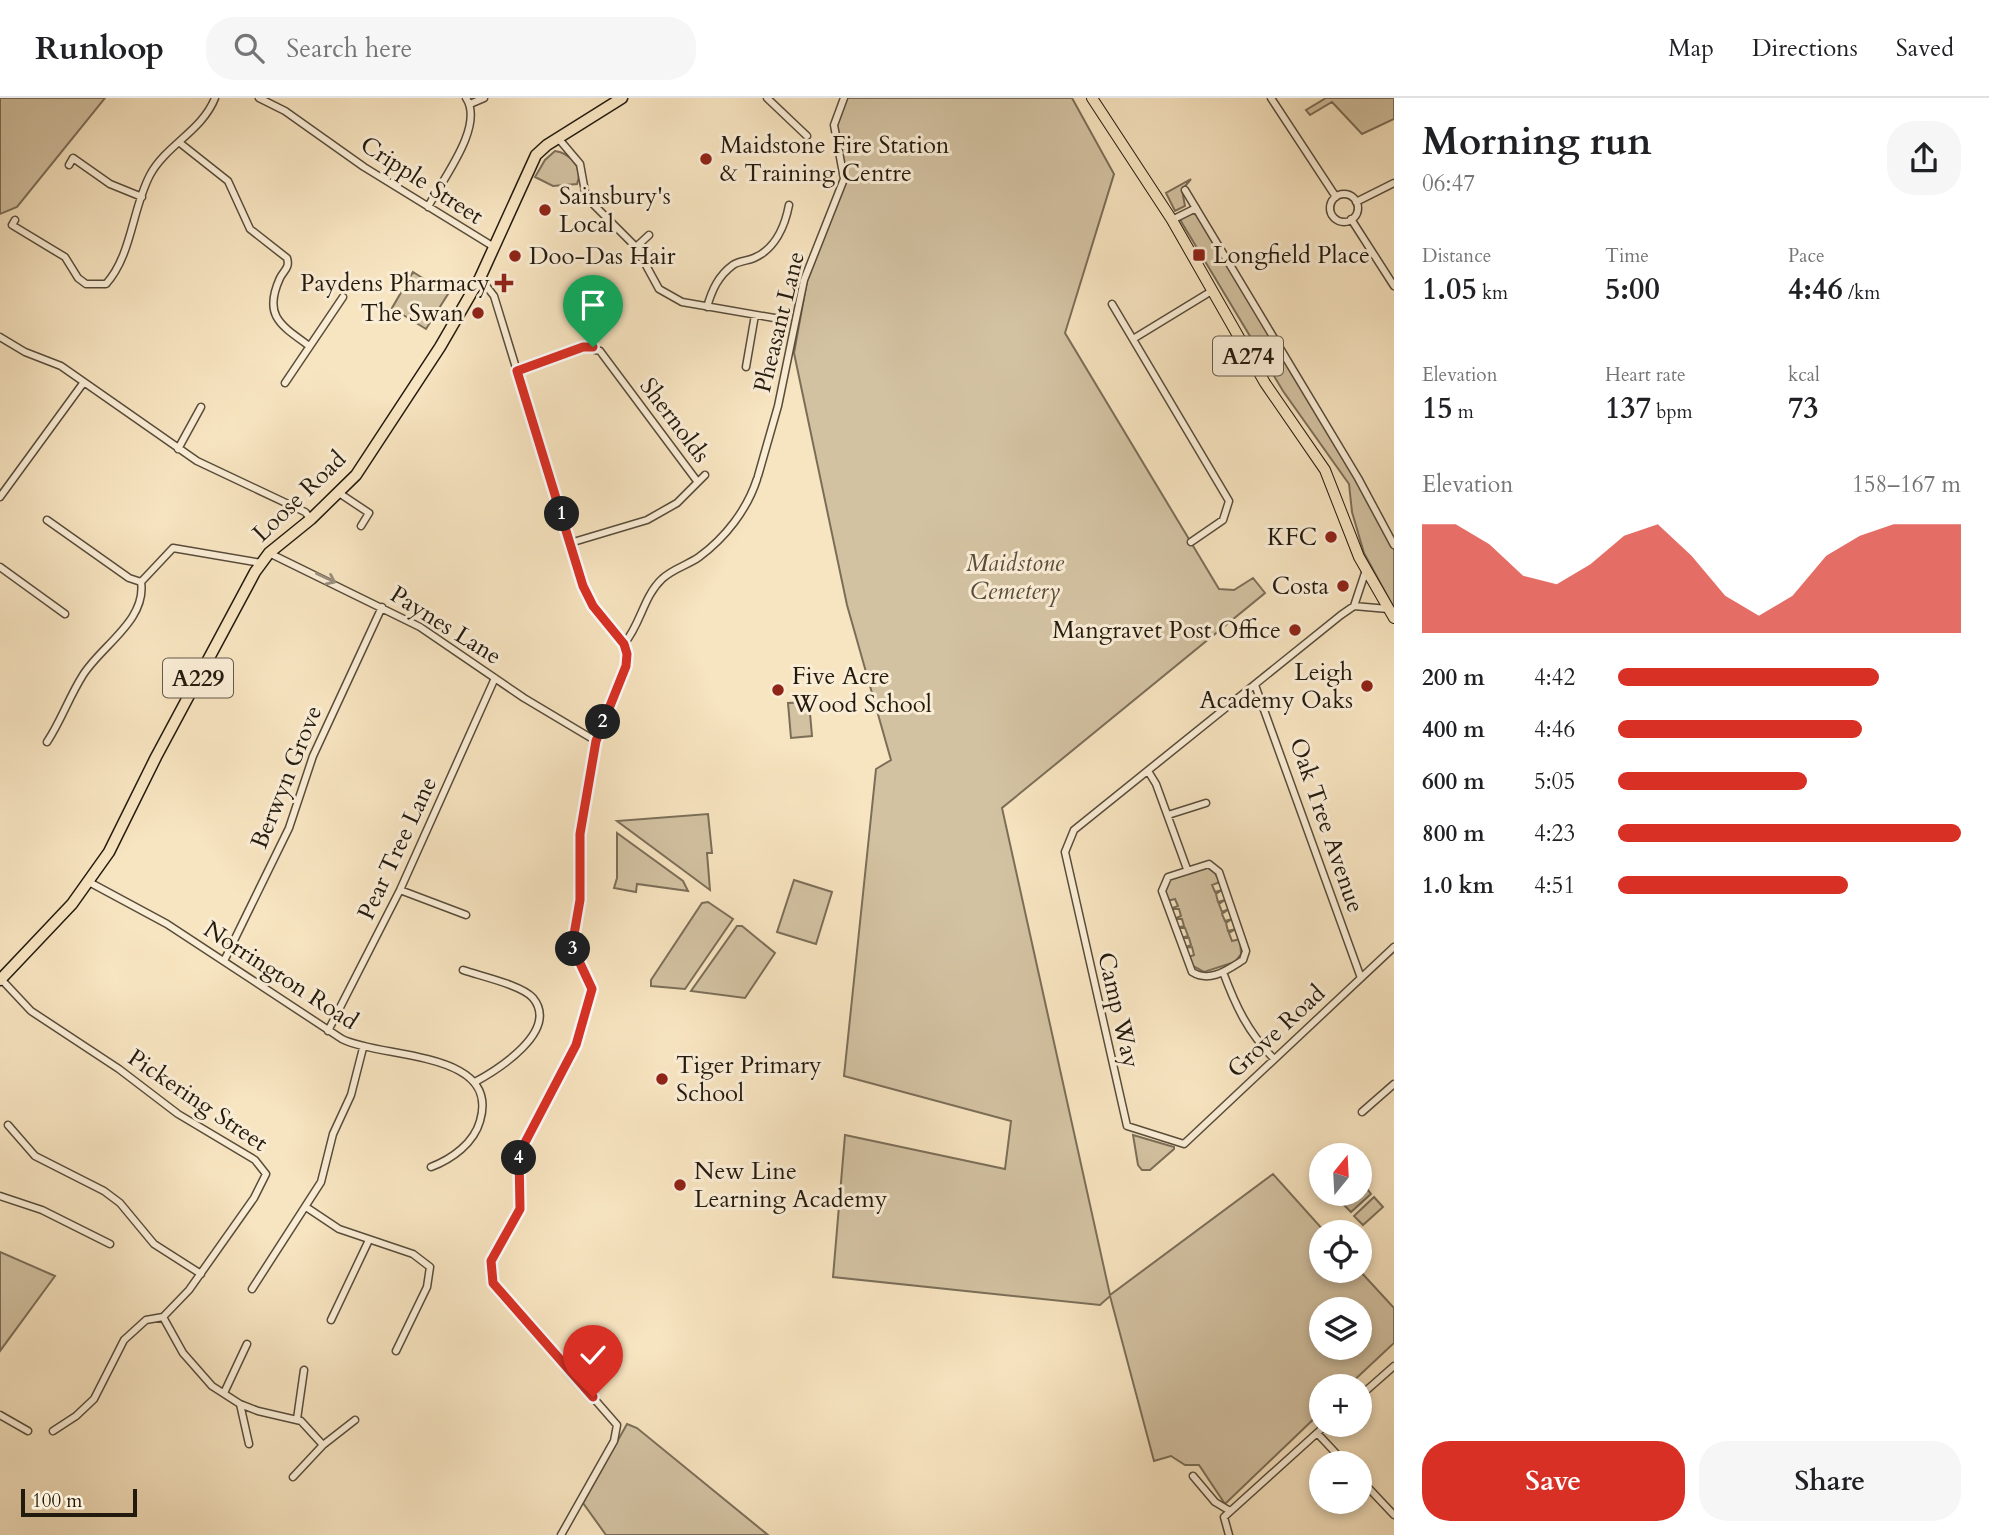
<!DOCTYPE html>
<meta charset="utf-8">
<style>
body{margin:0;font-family:Cardo,serif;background:#f6f6f6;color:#202124;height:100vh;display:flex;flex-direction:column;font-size:26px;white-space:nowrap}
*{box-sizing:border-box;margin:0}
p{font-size:23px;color:#757577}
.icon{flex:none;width:38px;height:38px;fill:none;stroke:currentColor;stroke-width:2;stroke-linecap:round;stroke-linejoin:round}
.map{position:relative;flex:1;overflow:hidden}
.details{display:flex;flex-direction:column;background:#fff;width:595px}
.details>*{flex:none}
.needle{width:46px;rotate:18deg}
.fabs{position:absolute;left:1309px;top:1045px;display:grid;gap:14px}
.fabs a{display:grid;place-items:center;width:63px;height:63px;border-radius:50%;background:#fff;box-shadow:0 4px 10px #0003;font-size:35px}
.scale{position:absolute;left:21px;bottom:18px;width:116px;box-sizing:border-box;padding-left:7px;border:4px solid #231a0e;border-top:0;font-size:19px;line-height:24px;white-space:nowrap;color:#231a0e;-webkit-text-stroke:5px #faedd6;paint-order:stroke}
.pin{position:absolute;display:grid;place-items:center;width:60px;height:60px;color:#fff;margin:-72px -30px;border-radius:50% 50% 50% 0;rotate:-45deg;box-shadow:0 0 7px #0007}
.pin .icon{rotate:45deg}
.km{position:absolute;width:35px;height:35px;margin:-18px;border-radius:50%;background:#222;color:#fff;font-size:19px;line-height:35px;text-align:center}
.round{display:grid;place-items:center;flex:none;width:74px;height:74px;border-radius:28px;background:#f6f6f6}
.summary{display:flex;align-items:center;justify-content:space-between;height:119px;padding:0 28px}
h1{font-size:38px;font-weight:600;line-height:52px}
.figures{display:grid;grid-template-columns:repeat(3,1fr);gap:10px;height:119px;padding:7px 28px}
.figures div{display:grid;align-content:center}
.figures b{font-size:30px;font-weight:600}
.figures small{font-size:19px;font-weight:400}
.figures p{font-size:19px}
.chart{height:196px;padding:14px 28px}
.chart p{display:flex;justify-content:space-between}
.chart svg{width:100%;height:126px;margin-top:7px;fill:#d93025;opacity:.7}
.action{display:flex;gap:14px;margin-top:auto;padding:14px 28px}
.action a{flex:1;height:80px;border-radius:28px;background:#d93025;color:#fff;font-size:28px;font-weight:600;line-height:80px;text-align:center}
.action a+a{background:#f6f6f6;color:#202124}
ul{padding:0 28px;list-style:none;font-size:23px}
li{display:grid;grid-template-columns:112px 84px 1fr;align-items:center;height:52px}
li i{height:18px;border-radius:9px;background:#d93025}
header{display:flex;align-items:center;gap:42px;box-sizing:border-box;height:98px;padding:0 35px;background:#fff;border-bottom:2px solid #e0e0e0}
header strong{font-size:33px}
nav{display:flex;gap:38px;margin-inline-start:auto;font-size:24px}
.search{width:490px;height:63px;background:#f6f6f6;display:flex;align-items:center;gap:18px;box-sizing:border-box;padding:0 24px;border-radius:28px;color:#757577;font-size:26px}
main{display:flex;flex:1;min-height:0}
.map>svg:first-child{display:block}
</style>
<header>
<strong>Runloop</strong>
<div class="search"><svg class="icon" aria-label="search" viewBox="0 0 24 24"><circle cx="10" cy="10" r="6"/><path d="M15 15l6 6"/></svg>Search here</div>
<nav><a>Map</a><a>Directions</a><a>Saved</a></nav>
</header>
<main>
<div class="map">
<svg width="1394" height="1437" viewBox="0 0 1394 1437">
<rect width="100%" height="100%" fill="#f7e4c0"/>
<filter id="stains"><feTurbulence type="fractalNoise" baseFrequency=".00286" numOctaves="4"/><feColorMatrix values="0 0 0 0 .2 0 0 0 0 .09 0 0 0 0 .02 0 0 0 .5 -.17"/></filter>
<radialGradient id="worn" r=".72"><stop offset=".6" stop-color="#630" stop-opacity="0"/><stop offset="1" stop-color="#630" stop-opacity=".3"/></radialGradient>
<!-- green -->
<path fill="#d3c2a2" stroke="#7b6e58" stroke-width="2" fill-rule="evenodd" d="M0,0H105L17,109L0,116Z
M847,0H1072L1114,76L1065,235L1219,491L1234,492L1253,480L1265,495L1002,710L1110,1197L1273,1076L1325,1134H1321V1172L1360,1173L1394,1210V1245L1348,1288H1321V1314L1225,1406L1199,1367H1185L1171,1358L1154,1363L1110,1198L1100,1207L833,1179L845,1037L1005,1071L1011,1023L844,978L876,671L891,662L847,507L794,255L807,183L847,81L837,28ZM1321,1211H1360V1250H1321Z
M1326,0H1394V21L1362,36L1332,4L1310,17L1306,12Z
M555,53C569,55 584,69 577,86L553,88L535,79L545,62Z
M1191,81L1182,92L1185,108L1175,113L1166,95Z
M1192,115L1197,117L1358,384L1394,450V510L1364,455L1352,414L1349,386L1283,293L1182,125L1180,121Z
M413,174L448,196L426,231L392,210Z
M809,604L812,638L791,640L788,605Z
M708,716L712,755H707L710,792L617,723Z
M617,735L683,783L688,793L637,786L636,794L614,790L617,780Z
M1207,769L1215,775L1220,784L1212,787L1215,794L1222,792L1216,796L1218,804L1225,802L1219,806L1222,814L1229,811L1222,816L1225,823L1232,821L1226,825L1228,833L1236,831L1229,835L1232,843L1240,841L1241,856L1235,864L1204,874L1191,867L1188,859L1194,857L1192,849L1184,850L1191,847L1189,840H1181L1188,838L1185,830H1177L1184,828L1182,821H1174L1181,818L1179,811H1170L1178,808L1175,801L1167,803L1165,795L1169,781Z
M794,782L832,794L816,846L777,834Z
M708,804L733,821L685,891L651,888V882L702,805Z
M737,828H742L775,855L745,900L691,893Z
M1133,1037L1174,1049V1051L1150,1072H1142L1138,1067Z
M1363,1086L1371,1096L1351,1114L1342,1105L1352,1096H1360Z
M1374,1099L1383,1109L1363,1127L1354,1118Z
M0,1154L55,1178L0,1253Z
M627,1326L637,1330L768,1437H606L583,1405Z"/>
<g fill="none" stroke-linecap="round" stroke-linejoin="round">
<defs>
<path id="street" d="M259,0L285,13L364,69L494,149
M767,0L807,38
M1271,0L1336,99
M470,6L484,0
M558,40L580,66L586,99L636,149L659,191L682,204L786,222
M180,45L228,83L250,131L287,160C290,170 284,172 280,180C263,217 280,227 308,247
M69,67L73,60L110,86L142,99
M1185,92L1358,380L1394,447
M1330 110a14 14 0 1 1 28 0a14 14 0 1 1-28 0Z
M1356,104L1394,85
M428,109C442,82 485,28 466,0
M1351,121L1394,188
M15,122L12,127L65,159L78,180L86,186H106C132,157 132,111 150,77C166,47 202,33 215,0
M1172,122L1196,110
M636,149L649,137
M480,180L494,198L583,488C594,515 632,538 626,568L596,643L580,736V802L572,848L592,891L590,903L576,947L519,1056L520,1111L491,1163L493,1185L617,1327L614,1343L561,1437
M1112,206L1229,403L1223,422L1191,444
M707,209C712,192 718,178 733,167C739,163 747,163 754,160C775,151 785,128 789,107
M0,239L25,254L61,268L197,363L305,414L311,421
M1133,241L1210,194
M746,269L755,217
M518,273L583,249L600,253L697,383
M285,285L343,199
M178,351L201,309
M758,378L778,308L804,182L844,81L834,27L844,0
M339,395L369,415L361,428
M0,399L84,284
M47,422L129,480L141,484
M570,445L647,422L677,405L705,377
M269,455L420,529L524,600L596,643
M0,469L65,516
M141,484L173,450L261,465
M1354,508L1366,472
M1388,511L1354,508L1341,517L1074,732L1065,754L1127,1028L1184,1046L1394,849
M624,546C641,526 643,499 662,481C672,471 688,467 699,459C725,440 747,412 757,381
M1255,587L1361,880
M47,644C61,623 69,599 83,577C101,548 147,522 141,484
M1148,673L1156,686L1187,771
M1168,717L1206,705
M1209,766L1219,774L1246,853L1243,862C1227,872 1210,885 1192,874L1162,793L1168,779Z
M89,784L167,826L342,941C382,961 501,952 480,1023C474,1045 452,1061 431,1069
M400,792L466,817
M224,863L289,730L313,658L382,509
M463,872C480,878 522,887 533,900C560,933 497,972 475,984
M1223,874C1236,909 1248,934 1274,961
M1,881L31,913L119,971L178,1016L255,1062L266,1076L254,1100L189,1192L163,1219L146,1222L124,1242L94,1301L76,1318L53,1333
M328,933L400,792L495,580
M1362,1014L1394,986
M8,1027L35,1058L104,1093L120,1105L154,1146L201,1176
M0,1098L42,1112L110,1146
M306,1109L339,1131L413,1156L430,1169L427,1189L396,1253
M252,1191L321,1084L333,1036L351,997L363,950
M163,1219L183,1255L212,1288L240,1306L258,1313L301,1323L323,1347
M331,1222L369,1142
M224,1295L247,1246
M1360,1298L1394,1268
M240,1306L249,1346
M0,1317L28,1333
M297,1321L304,1272
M1317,1335L1345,1365
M1193,1378L1215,1404L1230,1413
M293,1379L323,1347L355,1322
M1360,1381L1394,1417
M1229,1437L1224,1419L1327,1326"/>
<path id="primary" d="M1092,0L1172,122L1265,285L1325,372L1359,459L1394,520"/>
<path id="highway" d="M0,882L72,806L109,754L156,659L255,474L269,455L311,421L356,377L440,249L480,180L536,57L547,47L622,0"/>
</defs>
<!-- street casing -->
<use href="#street" stroke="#584c3a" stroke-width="9"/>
<!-- primary casing -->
<use href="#primary" stroke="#231a0e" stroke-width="12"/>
<!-- highway casing -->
<use href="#highway" stroke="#231a0e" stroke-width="13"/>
<!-- street -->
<use href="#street" stroke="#faedd6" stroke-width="6"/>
<!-- primary -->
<use href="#primary" stroke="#f7e4c0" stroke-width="10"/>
<!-- highway -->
<use href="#highway" stroke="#f7e4c0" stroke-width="10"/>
</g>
<!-- one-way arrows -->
<defs><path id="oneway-shaft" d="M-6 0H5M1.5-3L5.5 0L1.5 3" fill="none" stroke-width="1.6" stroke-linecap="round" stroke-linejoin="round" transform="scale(1.75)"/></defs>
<use stroke="#998e7c" href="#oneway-shaft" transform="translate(326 480) rotate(25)"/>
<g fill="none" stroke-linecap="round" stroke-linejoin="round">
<defs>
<path id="route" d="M593,249H583L517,273L583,488L593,508L624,546L627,556L626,568L596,643L580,736V802L572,848L592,891L576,947L519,1056L520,1111L491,1163L493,1185L593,1299"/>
</defs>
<!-- route casing -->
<use href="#route" stroke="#fff" stroke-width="14"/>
<!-- route -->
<use href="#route" stroke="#d93025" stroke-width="9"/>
</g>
<!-- markers -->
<g fill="#8f2418" stroke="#faedd6" stroke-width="2.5">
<circle cx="706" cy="61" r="7"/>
<circle cx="545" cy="112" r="7"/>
<rect x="1192" y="150" width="14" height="14" rx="3.5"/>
<circle cx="515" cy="158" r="7"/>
<path d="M500.5 174.5h7v7h7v7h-7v7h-7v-7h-7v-7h7z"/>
<circle cx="478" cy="215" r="7"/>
<circle cx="1331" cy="439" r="7"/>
<circle cx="1343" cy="488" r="7"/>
<circle cx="1295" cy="532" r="7"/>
<circle cx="1367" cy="588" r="7"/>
<circle cx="778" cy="592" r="7"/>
<circle cx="662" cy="981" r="7"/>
<circle cx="680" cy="1087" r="7"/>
</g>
<g text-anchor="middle" stroke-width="6" stroke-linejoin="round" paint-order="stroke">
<!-- shield labels -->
<g fill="#faedd6" stroke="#64594a" stroke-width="2">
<rect x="1213" y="238.5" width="70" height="39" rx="5"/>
<rect x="163" y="560.5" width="70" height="39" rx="5"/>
</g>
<g font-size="23" font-weight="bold" fill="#231a0e">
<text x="1248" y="266">A274</text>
<text x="198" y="588">A229</text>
</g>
<!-- poi labels -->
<g font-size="24" fill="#231a0e" stroke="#faedd6" text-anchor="start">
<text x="720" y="55">Maidstone Fire Station<tspan x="720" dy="28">&amp; Training Centre</tspan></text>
<text x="559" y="106">Sainsbury's<tspan x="559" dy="28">Local</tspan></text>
<text x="1213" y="165">Longfield Place</text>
<text x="529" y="166">Doo-Das Hair</text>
<text x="490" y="193" text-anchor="end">Paydens Pharmacy</text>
<text x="464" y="223" text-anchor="end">The Swan</text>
<text x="1317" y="447" text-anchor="end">KFC</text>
<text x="1329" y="496" text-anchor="end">Costa</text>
<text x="1281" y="540" text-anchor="end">Mangravet Post Office</text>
<text x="1353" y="582" text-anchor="end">Leigh<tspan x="1353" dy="28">Academy Oaks</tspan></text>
<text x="792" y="586">Five Acre<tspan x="792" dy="28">Wood School</tspan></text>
<text x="676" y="975">Tiger Primary<tspan x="676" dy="28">School</tspan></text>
<text x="694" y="1081">New Line<tspan x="694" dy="28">Learning Academy</tspan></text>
</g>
<!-- street labels -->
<g font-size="24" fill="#231a0e" stroke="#faedd6">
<text transform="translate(422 82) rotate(33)" y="8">Cripple Street</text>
<text transform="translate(779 224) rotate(-76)" y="8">Pheasant Lane</text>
<text transform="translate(675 322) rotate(53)" y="8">Shernolds</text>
<text transform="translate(299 398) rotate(-44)" y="8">Loose Road</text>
<text transform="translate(446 527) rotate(32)" y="8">Paynes Lane</text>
<text transform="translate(286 679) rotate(-68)" y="8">Berwyn Grove</text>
<text transform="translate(1327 727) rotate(71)" y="8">Oak Tree Avenue</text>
<text transform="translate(397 750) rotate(-65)" y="8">Pear Tree Lane</text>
<text transform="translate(281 877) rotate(33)" y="8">Norrington Road</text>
<text transform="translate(1119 912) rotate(77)" y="8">Camp Way</text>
<text transform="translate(1276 933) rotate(-43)" y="8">Grove Road</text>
<text transform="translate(198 1002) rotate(34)" y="8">Pickering Street</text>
</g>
<!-- park labels -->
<g font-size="24" font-style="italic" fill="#584c3a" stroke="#faedd6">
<text x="1015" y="473">Maidstone<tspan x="1015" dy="28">Cemetery</tspan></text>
</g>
</g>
<rect width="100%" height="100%" filter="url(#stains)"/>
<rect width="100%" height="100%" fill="url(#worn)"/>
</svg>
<div class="fabs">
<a><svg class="needle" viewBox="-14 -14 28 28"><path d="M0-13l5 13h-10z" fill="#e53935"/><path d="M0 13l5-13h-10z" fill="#757577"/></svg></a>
<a><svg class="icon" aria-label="locate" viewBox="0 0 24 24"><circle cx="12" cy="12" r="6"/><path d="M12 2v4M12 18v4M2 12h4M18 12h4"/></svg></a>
<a><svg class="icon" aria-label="layers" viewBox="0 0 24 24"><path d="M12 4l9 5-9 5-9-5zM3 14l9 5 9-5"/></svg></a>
<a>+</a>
<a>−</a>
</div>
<div class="scale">100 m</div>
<div class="pin" style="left:593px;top:249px;background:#1e9e55"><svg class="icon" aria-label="arrive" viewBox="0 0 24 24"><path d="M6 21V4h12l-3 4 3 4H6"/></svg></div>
<div class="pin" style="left:593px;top:1299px;background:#d93025"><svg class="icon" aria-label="check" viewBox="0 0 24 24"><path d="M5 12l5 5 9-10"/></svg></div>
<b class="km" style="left:562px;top:416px">1</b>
<b class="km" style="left:603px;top:624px">2</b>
<b class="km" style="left:573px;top:851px">3</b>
<b class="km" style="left:519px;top:1060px">4</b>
</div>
<section class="details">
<div class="summary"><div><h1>Morning run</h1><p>06:47</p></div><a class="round"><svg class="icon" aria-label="share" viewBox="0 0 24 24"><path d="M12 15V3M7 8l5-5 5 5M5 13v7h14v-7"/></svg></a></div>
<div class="figures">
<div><p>Distance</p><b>1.05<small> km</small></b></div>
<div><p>Time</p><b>5:00</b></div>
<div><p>Pace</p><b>4:46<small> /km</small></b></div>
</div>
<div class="figures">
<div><p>Elevation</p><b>15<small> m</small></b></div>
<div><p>Heart rate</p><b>137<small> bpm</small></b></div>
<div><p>kcal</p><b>73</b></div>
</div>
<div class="chart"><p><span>Elevation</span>158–167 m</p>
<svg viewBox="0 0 160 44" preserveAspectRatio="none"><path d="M0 44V6L10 6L20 13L30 24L40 27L50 20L60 10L70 6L80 17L90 31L100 38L110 31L120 17L130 10L140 6L150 6L160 6V44z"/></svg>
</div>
<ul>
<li><b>200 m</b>4:42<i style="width:76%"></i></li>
<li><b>400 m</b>4:46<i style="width:71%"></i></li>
<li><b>600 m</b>5:05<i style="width:55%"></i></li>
<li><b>800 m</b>4:23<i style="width:100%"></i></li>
<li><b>1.0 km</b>4:51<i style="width:67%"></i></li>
</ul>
<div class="action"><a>Save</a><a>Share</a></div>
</section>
</main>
